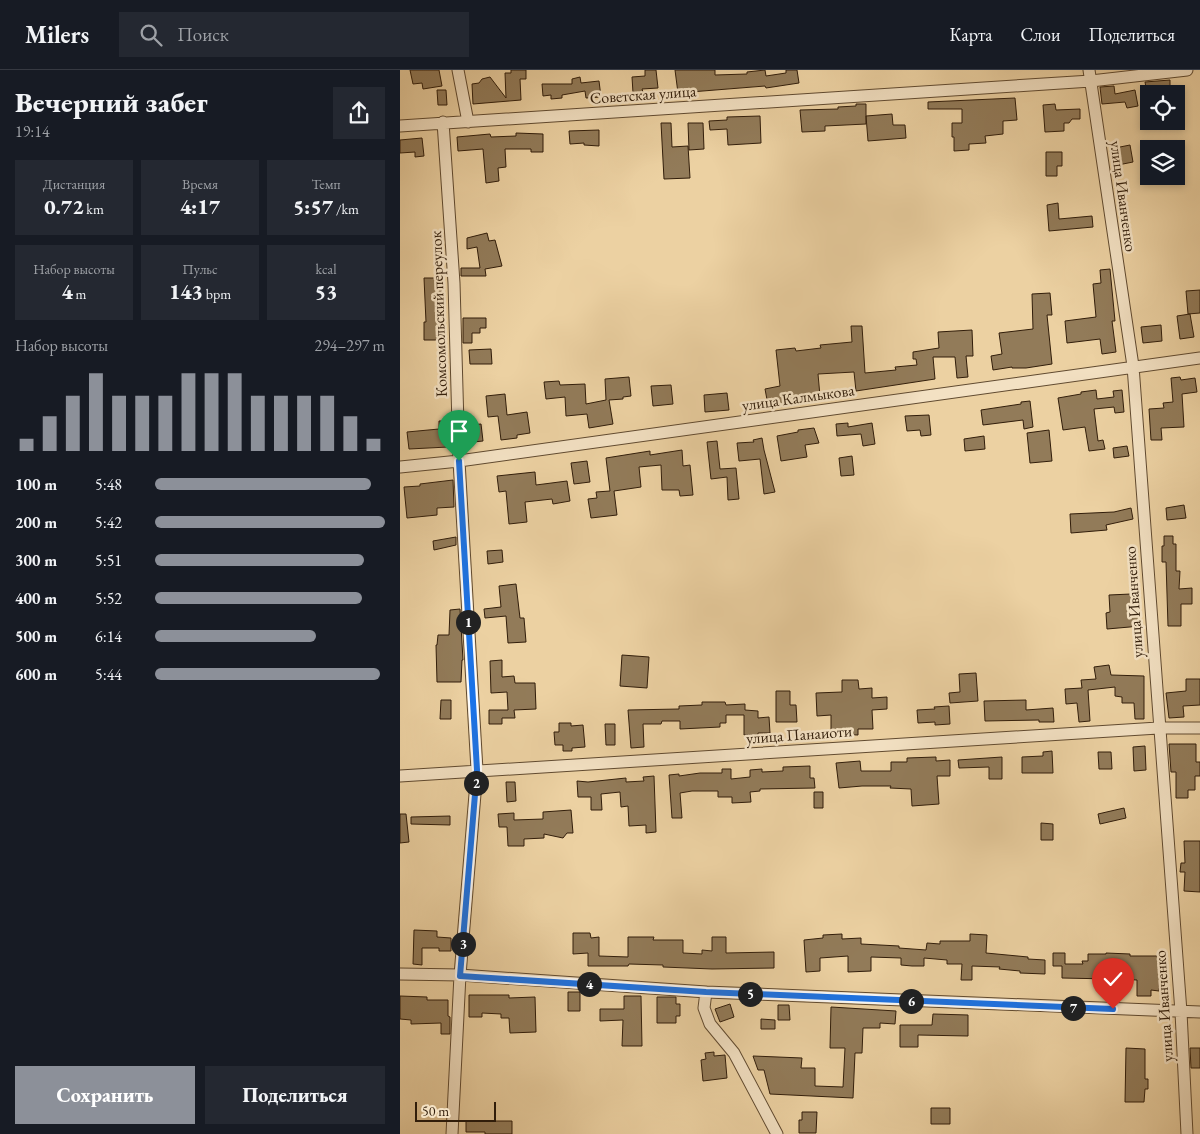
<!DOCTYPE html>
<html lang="ru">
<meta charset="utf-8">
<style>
body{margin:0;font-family:"EB Garamond",serif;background:#242831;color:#f1f3f6;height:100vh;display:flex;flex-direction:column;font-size:19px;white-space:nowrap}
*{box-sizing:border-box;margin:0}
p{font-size:16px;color:#9ea1a6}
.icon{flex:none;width:28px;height:28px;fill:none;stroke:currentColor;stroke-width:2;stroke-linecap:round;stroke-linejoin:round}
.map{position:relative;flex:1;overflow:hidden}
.details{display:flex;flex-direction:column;background:#171b24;width:400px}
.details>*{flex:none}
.fabs{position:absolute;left:740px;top:15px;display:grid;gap:10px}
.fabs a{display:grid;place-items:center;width:45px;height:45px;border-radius:0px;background:#171b24;box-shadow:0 2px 8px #0003;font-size:25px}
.scale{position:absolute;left:15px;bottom:12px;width:81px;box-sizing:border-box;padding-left:5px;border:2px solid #311d0a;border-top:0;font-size:14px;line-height:18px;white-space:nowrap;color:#311d0a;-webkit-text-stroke:4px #f3e1c3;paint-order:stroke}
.pin{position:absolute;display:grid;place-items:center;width:42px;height:42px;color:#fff;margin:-51px -21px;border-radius:50% 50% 50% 0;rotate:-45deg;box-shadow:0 0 5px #0007}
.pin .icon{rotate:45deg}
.km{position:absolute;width:25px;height:25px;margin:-12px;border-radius:50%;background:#222;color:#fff;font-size:14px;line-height:25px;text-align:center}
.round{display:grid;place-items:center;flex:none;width:52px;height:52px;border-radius:0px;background:#242831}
.overview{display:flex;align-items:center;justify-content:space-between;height:85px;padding:0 15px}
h1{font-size:28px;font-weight:800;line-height:38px}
.figures{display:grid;grid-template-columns:repeat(3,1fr);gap:8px;height:85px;padding:5px 15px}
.figures div{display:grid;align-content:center;border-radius:0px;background:#242831;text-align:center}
.figures b{font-size:21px;font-weight:800}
.figures small{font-size:14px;font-weight:400}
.figures p{font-size:14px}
.chart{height:140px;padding:10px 15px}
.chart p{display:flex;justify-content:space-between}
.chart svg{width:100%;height:90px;margin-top:5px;stroke:#8c9099;stroke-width:6}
.button{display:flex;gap:10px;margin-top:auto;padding:10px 15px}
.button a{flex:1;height:58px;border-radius:0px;background:#8c9099;color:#fff;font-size:20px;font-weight:800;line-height:58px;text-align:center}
.button a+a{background:#242831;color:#f1f3f6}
ul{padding:0 15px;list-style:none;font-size:16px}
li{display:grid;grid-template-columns:80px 60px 1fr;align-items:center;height:38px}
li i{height:12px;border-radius:6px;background:#8c9099}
header{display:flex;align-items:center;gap:30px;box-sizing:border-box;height:70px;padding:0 25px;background:#171b24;border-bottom:1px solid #363941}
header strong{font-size:24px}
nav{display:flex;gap:28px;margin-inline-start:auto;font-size:18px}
.search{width:350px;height:45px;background:#242831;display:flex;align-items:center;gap:12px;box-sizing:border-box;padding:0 18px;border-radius:0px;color:#9ea1a6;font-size:19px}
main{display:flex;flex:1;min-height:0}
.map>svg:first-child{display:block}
</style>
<header>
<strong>Milers</strong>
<div class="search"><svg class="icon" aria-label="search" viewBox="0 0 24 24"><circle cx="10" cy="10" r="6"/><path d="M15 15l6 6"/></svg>Поиск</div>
<nav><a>Карта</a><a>Слои</a><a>Поделиться</a></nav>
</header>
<main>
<section class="details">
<div class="overview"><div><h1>Вечерний забег</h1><p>19:14</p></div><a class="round"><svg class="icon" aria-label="share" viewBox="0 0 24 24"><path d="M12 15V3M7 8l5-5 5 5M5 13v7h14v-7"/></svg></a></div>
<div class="figures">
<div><p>Дистанция</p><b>0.72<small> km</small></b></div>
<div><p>Время</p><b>4:17</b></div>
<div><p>Темп</p><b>5:57<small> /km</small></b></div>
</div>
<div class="figures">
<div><p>Набор высоты</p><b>4<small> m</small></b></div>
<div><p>Пульс</p><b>143<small> bpm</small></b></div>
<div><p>kcal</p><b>53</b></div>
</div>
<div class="chart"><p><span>Набор высоты</span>294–297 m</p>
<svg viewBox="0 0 160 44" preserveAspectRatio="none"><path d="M5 44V38M15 44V27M25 44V17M35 44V6M45 44V17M55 44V17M65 44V17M75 44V6M85 44V6M95 44V6M105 44V17M115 44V17M125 44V17M135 44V17M145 44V27M155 44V38"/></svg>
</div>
<ul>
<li><b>100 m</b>5:48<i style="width:94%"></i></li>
<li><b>200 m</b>5:42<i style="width:100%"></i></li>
<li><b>300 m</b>5:51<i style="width:91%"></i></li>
<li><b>400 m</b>5:52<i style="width:90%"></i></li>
<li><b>500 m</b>6:14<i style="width:70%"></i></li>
<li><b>600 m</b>5:44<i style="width:98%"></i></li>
</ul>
<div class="button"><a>Сохранить</a><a>Поделиться</a></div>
</section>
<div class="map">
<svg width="800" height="1064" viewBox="0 0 800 1064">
<rect width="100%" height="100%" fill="#ecd1a2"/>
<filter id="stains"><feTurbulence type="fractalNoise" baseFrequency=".004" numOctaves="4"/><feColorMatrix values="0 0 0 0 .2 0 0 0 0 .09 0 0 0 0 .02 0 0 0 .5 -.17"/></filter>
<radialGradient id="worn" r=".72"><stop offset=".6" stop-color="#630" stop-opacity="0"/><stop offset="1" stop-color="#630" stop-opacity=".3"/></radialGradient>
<!-- building -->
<path fill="#927b59" stroke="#311d0a" d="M10,0H39L42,16L23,19L22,13L13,14Z
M111,0H126V9H120L121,30L73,34L72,14L79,13L82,9L90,7L106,28L105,3H111Z
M245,0H256L258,18L242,19L243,22L233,23L232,7L245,6Z
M275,0H315V5L347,4V2L365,0L366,6L386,3V0H397L399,13L366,18L365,16L278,23Z
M180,7L181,13L199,11L201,27L186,28L185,21L162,25V28L151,29V25L143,26L142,14H172V9Z
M770,10V17L757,19V21L747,23L745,12Z
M714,16L715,24L735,20L738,36L727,38L725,32L702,34L700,17Z
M37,20H46L47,35H38Z
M615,28L617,50L603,51V64L585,66L586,73L569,74V80L554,81V67H552V53H562V39H528V32Z
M456,34H466V54L425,56V61L402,62L400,40L438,39V37L456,36Z
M655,34L656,40L680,39V49H672L669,53H664V61L645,62L643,35Z
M492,44L493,55H505L506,68L468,71L466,46Z
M360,46L361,73L328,75L327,59L310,60L309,51L327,50V47Z
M261,53H271L272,77L288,76L290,108L264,109Z
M288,53H303L304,79L289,80Z
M199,60V76L184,75V73L170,74L169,61Z
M116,63L143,64V82H131V79H105L106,97L98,98L99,111L86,113L83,79L58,81L57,67L90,64L91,67L116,66Z
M22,68L24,86L15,87V82L0,83V70Z
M730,75L733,92L713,96L710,79Z
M646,82H662V96H657V106H646Z
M658,133L659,149L692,146L693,157L649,161L647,135Z
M87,163L89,171L95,170L102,196L85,199L86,206H61V198H80L77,177L67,179V168Z
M710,199L715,251H712L716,282L702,284L700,269L667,273L665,251L696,247L693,214L701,213L700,200Z
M24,208H41L42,230H44V242H37L38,270H24V252H26Z
M800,220V243L788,244L786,221Z
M650,223L652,245H647L652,294L626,298H612V297L593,300L591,286L602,284L599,263L633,259L632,224Z
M790,244L794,267L780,269L777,246Z
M63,248H86V258H80V263H72V273H63Z
M761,255L762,271L743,273L741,257Z
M451,256H462L465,303L496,300L495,297L517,295L516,289H513V282L539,278L538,262L572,260L573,286H566L568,307L557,308L555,287H533L535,309L456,321L454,302L418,304L420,326L391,331V334L368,335L365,319L380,316L376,280L395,278L396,281L421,278L420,275L452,272Z
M91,279L92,294H70L69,280Z
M229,307L231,326L223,327V329L209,330L213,354L189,358L187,344L166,346L165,327L146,329L144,312L159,311L160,315L185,314L186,334L206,330L205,309Z
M780,307L781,310L795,308L797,322L782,324L784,357L761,358L762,370H751L749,339L764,338L763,333L773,332L771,308Z
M271,315L273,334L253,336L251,316Z
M696,320L697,329L714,327L713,321L722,320L724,342L715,343L714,337L694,339L698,371L703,370L705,379L689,381L685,357L663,360L658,328L681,324V322Z
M327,323L329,340L305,342L304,325Z
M105,324L107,345L127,342L130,363L117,365V368L101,370L98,346L88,347L86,326Z
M630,331L633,357L624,359L623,350L583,355L581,340L621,334V332Z
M529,345L531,365L521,366L520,360L507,361L505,346Z
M39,351H47L48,377L9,379L7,362L39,359Z
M448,353V357L472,353L475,374L463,376L461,364L437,366L436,354Z
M81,354L83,371L73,372L71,355Z
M414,358L419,373L405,375L407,387L381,391L377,366L398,362V360Z
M649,360L652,391L630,393L627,363Z
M584,366L585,379L565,381L564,369Z
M362,368L364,380L375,422L364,424L360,389L339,391L337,373L354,372L353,370Z
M317,371L320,399L336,398L339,429L328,430L327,407L311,409L307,372Z
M727,376L729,386L714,388L713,378Z
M282,380L283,396L290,395L293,425L280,426L279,420H262L261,395L239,397L241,417L214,421L217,445L191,448L188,429L197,428L196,422L210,421L206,388L250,381V385Z
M452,386L454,405L441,406L439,388Z
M187,391L190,412L174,414L171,393Z
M135,402L136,415L167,411L170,431L153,434L152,429L125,432L127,452L109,454L106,421L99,422L97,406Z
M53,410L54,437L37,438V445L7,448L4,417L20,416V414Z
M784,435L786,448L767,450L766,438Z
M731,438L733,449L706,455L707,460L671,463L670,444L714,442Z
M764,466H773V474H776V501H780L779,519L792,518V534H781V556H768L766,492H762V476H764Z
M56,467V475L34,480L33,471Z
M102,480L103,492L88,494L87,481Z
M116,514L120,548H124L126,572L108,573L106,546L85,548L84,539L101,537L99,516Z
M731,524L732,546H740L741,556L707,559L706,543L710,542L709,525Z
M60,539L63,590H62L61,612H37L36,575H37L38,565H49L50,540Z
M222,585L249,587L247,618L220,616Z
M102,590V607L114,606L115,613H135L136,639L114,640L115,648H102V654H89V640H108L107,622L91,623L90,591Z
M709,595L711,605L744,606V649H735L734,633H722V627L715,626V617L688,620L690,651L679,652L677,633L666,634L665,619L682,618L681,610L696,609L694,597Z
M576,603L578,631L550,633L549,623L560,622L559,604Z
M786,609H800V635L783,636L784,647L769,648L766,623L786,621Z
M442,610H458L459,619L472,618V628L487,627V639L472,640L473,659H458V665L431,664V645L417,646L416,623L442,622Z
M376,621H390V635H396L397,652H376Z
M41,630H51V649H40Z
M626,630V640L653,638L654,652H639V650L585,651L584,631Z
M302,632H325L326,635L345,634V640L358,641V648L369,647L370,663H358V665H344V645H326V653H320V657L280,659V651H262L261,654H243L244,677L231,678L228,640L279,639V636L302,635Z
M549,636L550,654L535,655V652L518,653L517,640L535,639L534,637Z
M159,653H171V656L183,655L185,677L172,678V681H163V675H155L154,662H159Z
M205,654H215V675H206Z
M769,674H796V692H800V706H795V720H788V728H776V702H771Z
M745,676L746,700L734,701L733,677Z
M652,681L653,703H622V687L643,686V682Z
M698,682H711L712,699H699Z
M536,687V691L550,690V706H537L539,734L512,736L511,719L490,718L491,716H462L439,718L436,693L460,691L461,701H491V692H507V688Z
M602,687V709H589V697L559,698L558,690Z
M410,696V708H414L415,718L360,719V721L350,722L351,732L332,733V727H318V721H292L280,723L282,748H272L269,705L279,704V706L300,703H322V699H331V709L350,707V700L362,699V702L383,701V697Z
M254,706L256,762L246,763V755L229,756L228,736L221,737L220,722L201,724L202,740H191V727H178L177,711L188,712L226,708V712L244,711L243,707Z
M106,712H115L116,731L107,732Z
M414,722H423V738H414Z
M724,738L726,748L700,754L698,744Z
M171,740L173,763H167L163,768L144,764V768L124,769V776H108L107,757H99L98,744L114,743V750L143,749V742Z
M0,744H6L9,772L0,773Z
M50,746V755L11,754V747Z
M641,753L653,754V770H641Z
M784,771H800V822L784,821L785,802H780L781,793H785Z
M14,860L37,861V867L51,868V881H39V878H22V895L13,894Z
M173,863H190L191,868L199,867V886L228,887V867H254L253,870H283V883L302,884V880L312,881V867H326V883L374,882V898L312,899L263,897V895L229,894L228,896H188V883L173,884Z
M442,864V869L461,868V874L499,876V878L526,880L527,873L540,874V871H570V864L587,865L586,883L628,887V889L645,890V904L620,903V901L599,899L600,897L572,896V910H561L562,894H547V890L524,888V896H512L501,895V888L471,887V901L448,902V886L420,888V901L406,902L404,870L423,868V865Z
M653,883H665V894H683L682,891H688V884H706V883L730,884V886H761L759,921L751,920V926H737V910L720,909V914H711V909L662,908V896H653Z
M168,922H180V941H168Z
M69,925H109V928L135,927L136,962L110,963L109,948H101V944L82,943V947H69Z
M0,926L27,927V930H48V946L50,947V964H41V953L11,954V950L0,949Z
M224,926H241L242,976H222L223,950L200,951V939H224Z
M257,927H276V934H280V946H276V953H257Z
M330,934L334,947L320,952L315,939Z
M378,935H389L390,950H378Z
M431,937L496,941L495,954L480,953V958H463L462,983H455L453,1028L370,1024L364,1000H358L353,986L402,988L401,998H415V1016L443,1017L445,978H430Z
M533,944L568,945V966L518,965V977H500V955H532Z
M361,949L375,950V959H361Z
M726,978L745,979V1009H748V1019H745L744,1032H725Z
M790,978H800V998H791Z
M314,982V986L325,985L327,1008L303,1011L301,990L306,989L305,983Z
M531,1038H550V1054H531Z
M402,1042H417L416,1063H399V1050H402Z
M66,1051H112V1064H85V1062H66Z"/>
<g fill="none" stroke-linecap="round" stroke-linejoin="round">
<defs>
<path id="minor" d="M58,0L68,52
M689,0L733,296L781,942L787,1064
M43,52L54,213L59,391L77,700L60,905L52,1064
M0,56L691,11L787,0
M0,397L59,391L800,288
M0,706L758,658H800
M0,904L60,905L306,922L800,942
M306,922L304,938L310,954L334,983L377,1064"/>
</defs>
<!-- minor casing -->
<use href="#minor" stroke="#604a30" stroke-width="13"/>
<!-- minor -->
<use href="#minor" stroke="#f3e1c3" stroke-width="11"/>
</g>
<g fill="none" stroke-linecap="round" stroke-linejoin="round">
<defs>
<path id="route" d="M59,391L77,700L60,906L306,922L713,939"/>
</defs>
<!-- route casing -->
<use href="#route" stroke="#fff" stroke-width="10"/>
<!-- route -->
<use href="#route" stroke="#1a73e8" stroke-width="6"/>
</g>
<g text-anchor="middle" stroke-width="5" stroke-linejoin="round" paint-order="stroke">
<!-- street labels -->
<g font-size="16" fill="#311d0a" stroke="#f3e1c3">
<text transform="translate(243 24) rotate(-4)" y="6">Советская улица</text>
<text transform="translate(724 126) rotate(82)" y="6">улица Иванченко</text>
<text transform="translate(38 244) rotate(-92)" y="6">Комсомольский переулок</text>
<text transform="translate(398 327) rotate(-8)" y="6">улица Калмыкова</text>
<text transform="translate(733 532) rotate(-94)" y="6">улица Иванченко</text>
<text transform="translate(399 664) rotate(-4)" y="6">улица Панаиоти</text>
<text transform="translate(763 936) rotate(-94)" y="6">улица Иванченко</text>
</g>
</g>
<rect width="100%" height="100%" filter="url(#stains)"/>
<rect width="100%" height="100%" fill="url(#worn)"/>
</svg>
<div class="fabs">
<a><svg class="icon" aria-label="locate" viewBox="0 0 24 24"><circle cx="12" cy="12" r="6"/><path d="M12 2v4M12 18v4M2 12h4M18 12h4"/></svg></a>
<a><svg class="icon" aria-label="layers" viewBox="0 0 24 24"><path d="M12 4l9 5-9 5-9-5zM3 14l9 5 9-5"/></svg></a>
</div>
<div class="scale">50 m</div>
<div class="pin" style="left:59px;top:391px;background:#1e9e55"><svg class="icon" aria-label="arrive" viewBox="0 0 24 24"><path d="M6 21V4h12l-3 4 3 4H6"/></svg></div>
<div class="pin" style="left:713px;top:939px;background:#d93025"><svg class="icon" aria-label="check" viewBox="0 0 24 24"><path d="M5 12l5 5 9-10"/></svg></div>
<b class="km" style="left:68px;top:552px">1</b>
<b class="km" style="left:76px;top:713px">2</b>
<b class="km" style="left:63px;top:874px">3</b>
<b class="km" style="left:189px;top:914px">4</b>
<b class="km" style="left:350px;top:924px">5</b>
<b class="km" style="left:511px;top:931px">6</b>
<b class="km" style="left:673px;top:938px">7</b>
</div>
</main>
